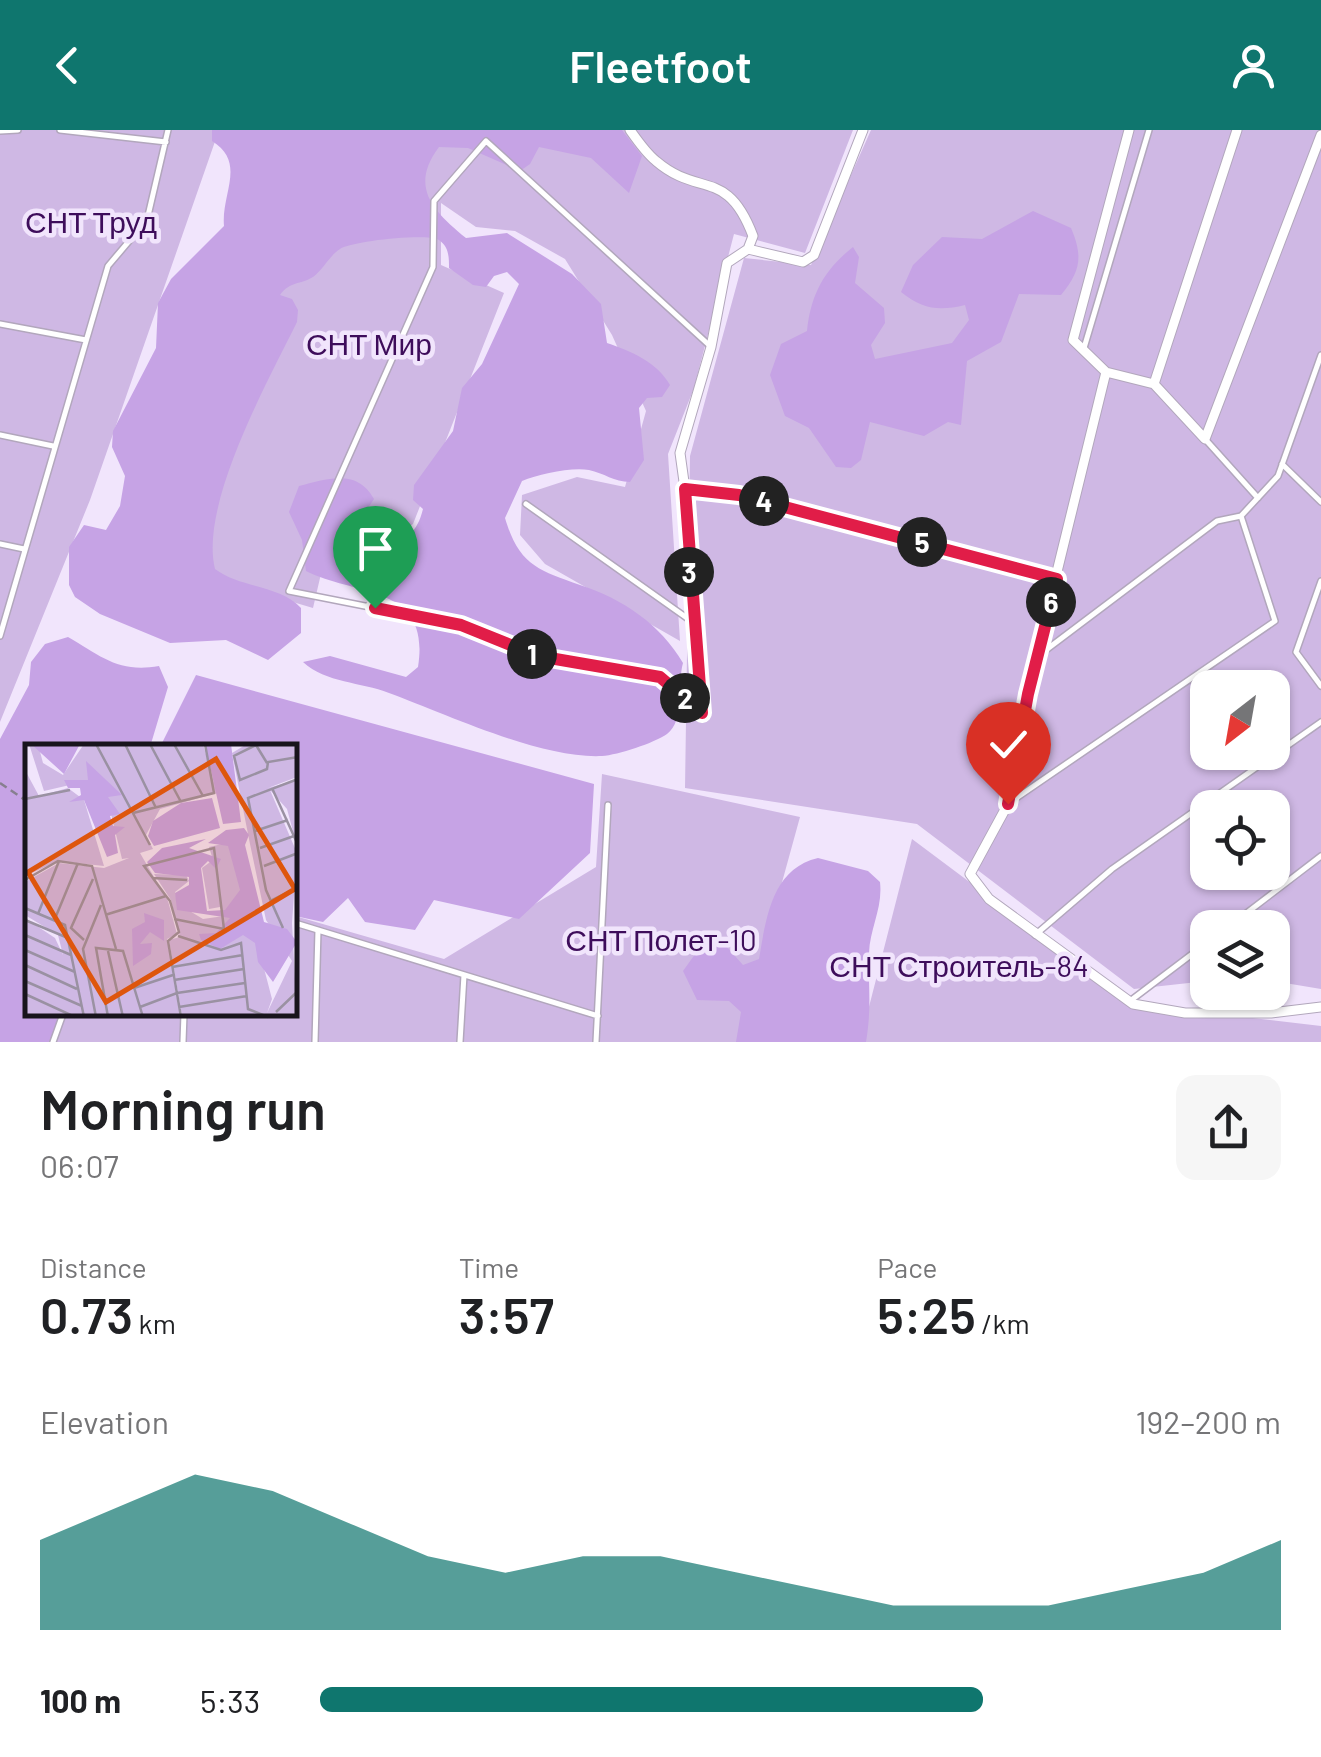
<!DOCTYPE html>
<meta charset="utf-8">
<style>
body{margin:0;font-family:Barlow,sans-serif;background:#f6f6f6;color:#202124;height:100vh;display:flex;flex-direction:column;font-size:38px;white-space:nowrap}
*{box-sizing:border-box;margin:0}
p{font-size:32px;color:#757577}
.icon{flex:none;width:55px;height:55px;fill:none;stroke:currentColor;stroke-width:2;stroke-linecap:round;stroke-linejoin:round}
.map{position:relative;height:912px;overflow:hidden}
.drawer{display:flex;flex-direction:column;background:#fff;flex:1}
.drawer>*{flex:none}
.needle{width:65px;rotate:211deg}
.buttons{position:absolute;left:1190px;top:540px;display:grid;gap:20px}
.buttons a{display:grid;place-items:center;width:100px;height:100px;border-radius:20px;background:#fff;box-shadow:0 2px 8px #0004;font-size:50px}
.pin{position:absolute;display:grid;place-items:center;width:85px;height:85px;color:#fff;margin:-102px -42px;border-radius:50% 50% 50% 0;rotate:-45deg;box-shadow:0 0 10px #0007}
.pin .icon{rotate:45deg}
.km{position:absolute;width:50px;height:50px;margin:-25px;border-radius:50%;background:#222;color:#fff;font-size:28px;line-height:50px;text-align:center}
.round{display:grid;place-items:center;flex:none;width:105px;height:105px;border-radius:20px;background:#f6f6f6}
.head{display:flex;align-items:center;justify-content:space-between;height:170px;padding:0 40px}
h1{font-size:55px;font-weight:600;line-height:75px}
.figures{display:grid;grid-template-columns:repeat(3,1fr);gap:15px;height:170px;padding:10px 40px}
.figures div{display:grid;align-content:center}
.figures b{font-size:50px;font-weight:600}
.figures small{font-size:28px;font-weight:400}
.figures p{font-size:28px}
.chart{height:280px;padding:20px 40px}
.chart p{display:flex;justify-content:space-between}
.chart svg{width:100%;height:180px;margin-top:10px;fill:#0f766e;opacity:.7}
ul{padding:0 40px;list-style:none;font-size:32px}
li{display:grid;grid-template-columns:160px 120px 1fr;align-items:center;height:75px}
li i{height:25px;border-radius:12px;background:#0f766e}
header{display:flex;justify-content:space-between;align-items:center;height:130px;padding:0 40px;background:#0f766e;color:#fff;font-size:45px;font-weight:600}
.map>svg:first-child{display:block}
</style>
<header><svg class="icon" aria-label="back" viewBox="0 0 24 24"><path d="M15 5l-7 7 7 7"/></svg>Fleetfoot<svg class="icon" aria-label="person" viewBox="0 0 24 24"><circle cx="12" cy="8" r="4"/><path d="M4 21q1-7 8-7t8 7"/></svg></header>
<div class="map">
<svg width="1321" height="912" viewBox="0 0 1321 912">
<rect width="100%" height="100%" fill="#f1e5fc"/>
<!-- green -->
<path fill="#cfb8e4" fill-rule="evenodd" d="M0,0H219L90,370L0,592Z
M327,0H853L805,123L734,104L694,258L668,324L680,511L545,434L520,405L522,365L577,347L625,357L646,281L612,205L565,129L515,101L476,97L441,73V135L504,163L413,394L382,418L331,401L313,478L184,440Z
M871,0H1321V859L1273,851L1272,798H1208L1207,851L1134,859L917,694L685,658L690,326L744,128L811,135ZM1208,558H1272V622H1208ZM1208,678H1272V742H1208Z
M602,644L800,687L738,912H52L60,885L295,884V786L444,829L596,737Z
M912,709L1133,874L1321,896V912H860Z"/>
<!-- forest -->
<path fill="#c6a3e5" d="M212,0H622L642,26L629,63L591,28L539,17L530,34L520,41L468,18L439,17C409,57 433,81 466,108L507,103L572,144L601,174L607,213C631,221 657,232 670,255L662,267L647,268L639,278L644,330L630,352C614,352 604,343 589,340C571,337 539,344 522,351L505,388C519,435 538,440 580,455C623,469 660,494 683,533C677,554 685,591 667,604C654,613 618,625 602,626C541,629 446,584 389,563C361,552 326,553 303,532L330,526L406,547L418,537C431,455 359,467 306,441L302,410L289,382L299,356C327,349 357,338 374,369L353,400L373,417L387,419C407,408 417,403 423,379L413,370L414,355L453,301L462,258L482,234L519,154L507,142L494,146L486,157L473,155L449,138C449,127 449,117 439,110C427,103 352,111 340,119C329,126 323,140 313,147C300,155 290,151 280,165L292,169L298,180L297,192C268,251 199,375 215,439C240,458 280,455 301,478V503L268,530L226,510L170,513L100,484L75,467L69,455V417L84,395L106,400L120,376L125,346L112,317L113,301L156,218L158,173L171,149L224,96C221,63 247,33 212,11Z
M1033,81L1071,98C1083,126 1081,141 1061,165L1019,164L1001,212L967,231L961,295L948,292L924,306L870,292L861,330L851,338L836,337L809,298L785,286L770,245L781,214L807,201C811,164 824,140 853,117L859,127L855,153L884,178L885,193L871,215L875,229L952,213L969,190L965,175C940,181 923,180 901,162L913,135L942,107L982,109Z
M68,507C102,527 119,543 159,536L168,557L150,617H28V884L65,885L54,912H0V609L29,555L31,532L45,514Z
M196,545L594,654L590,723L519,789L434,770L415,800L365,792L348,768L323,792L295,786V617H160Z
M818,728L868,741L880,752C883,778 870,798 869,823C868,857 872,876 866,912H736L741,882L729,871L697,870L683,841L703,813L718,807L743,835L759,829C766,790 771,739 818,728Z"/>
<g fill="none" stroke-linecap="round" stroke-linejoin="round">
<defs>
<path id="lane" d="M60,0L166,12
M0,1L18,0
M0,194L86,210
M1084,218L1149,0
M0,305L53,316
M1205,309L1258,368
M1282,334L1321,372
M526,374L694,493
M0,414L24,419
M1321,451L1296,522L1321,556
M0,506L108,136L147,90L168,0
M1038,526L1217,391L1241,386L1278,346L1321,225
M699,533L702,583L660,547L537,526L461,495L289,461L433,137L434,71L486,11L709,215
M1009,673L1275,491L1241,386
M295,793L598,886
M1227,798L1321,726
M1035,805L1112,739L1321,592
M1130,871L1208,812
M53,912L63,884
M183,912L184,884
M315,912L318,800
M460,912L464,845
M596,912L608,675"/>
<path id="street" d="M630,0C637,10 646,23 656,31C699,68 727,37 753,106L748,119
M863,0L814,125L803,132L748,119L727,133L711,217L680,323L685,359L739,365L1057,449
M1129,0L1073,210L1106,242L1154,254L1205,309L1321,5
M1106,242L1027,564L1008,674L970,744L989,769L1133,874L1185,883H1271L1321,877
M1154,254L1237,0
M685,359L699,533"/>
</defs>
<!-- lane casing -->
<use href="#lane" stroke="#b2a7bc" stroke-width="8"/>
<!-- street casing -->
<use href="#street" stroke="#b2a7bc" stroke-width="11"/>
<!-- path -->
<path stroke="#877f8f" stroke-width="2.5" stroke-dasharray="8 5" stroke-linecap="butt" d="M0,653L28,672"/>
<!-- lane -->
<use href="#lane" stroke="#fff" stroke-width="5"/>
<!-- street -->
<use href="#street" stroke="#fff" stroke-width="9"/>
</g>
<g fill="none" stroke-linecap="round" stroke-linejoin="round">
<defs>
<path id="route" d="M375,478L461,495L538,526L660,547L702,583L685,359L739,365L1057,449L1028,564L1008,674"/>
</defs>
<!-- route casing -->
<use href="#route" stroke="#fff" stroke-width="20"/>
<!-- route -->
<use href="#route" stroke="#e11d48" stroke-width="12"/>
</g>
<g text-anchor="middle" stroke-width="9" stroke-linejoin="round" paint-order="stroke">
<!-- park labels -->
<g font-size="30" fill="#3e0d5b" stroke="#f1e5fc">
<text x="91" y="103">СНТ Труд</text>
<text x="369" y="225">СНТ Мир</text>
<text x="661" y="821">СНТ Полет-10</text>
<text x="959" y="847">СНТ Строитель-84</text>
</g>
</g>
<!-- overview -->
<g transform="translate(25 614)">
<rect width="272" height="272" fill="#f1e5fc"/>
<path d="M4,0H13L18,19L38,31L59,0H178L192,49L135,65L121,91L128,105L115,109L143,157L152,190L142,195L155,272H0V174L30,194L38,211L33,191L0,171V138L34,119L79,124L104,114L97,115L79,41L62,37L19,47ZM222,0H272V33L243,44L272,36V102L262,65L245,46L272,109L267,179L272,272H157L144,196L155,193L146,156L129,130L161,131L164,137L150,148L153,160L178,175L199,172L195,163L184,165L177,124L188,116L184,103L206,98L247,255L242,269L267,217L241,176L225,100L207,9ZM0,26L14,52L43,44L59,56L79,122L33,117L0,132Z" fill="#cfb8e4"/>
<path d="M6,0H55L39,30ZM180,0H206L216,78L198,80ZM61,17L97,51L83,53L95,70L85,72L88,82L100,83L90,91L93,109L82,113L59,56L44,58L56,51L55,44H43L39,36H63ZM187,54L195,84L129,102L123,92L128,77L156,59ZM201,86L219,84L224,91L220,101L239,178L262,185L272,198L248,238L233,218L230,199L218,191L195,205L176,196L174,190L191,189L205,174L152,166L150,149L164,141V133L130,129L122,118L137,104L181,95L164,104L196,115L191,125L183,117L176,124L182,167L200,166L215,146L203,102L183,99ZM119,169L139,176V197L125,188L115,200L127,199L126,210L108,222L107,185L120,178Z" fill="#c6a3e5"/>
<path fill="none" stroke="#9a91a2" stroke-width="2.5" d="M71,0L125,101M100,0L131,64M125,0L156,58M149,0L178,52M242,19L231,1L209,12L215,36L242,25L243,18L273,13M247,44L273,101M0,55L45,46M108,69L189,49L180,0M230,87L263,76M235,104L269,92M239,122L273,109M128,134L162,136M0,136L33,117L67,122L91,205M141,152L119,122L189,104L199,185L149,175M245,157L273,143M0,164L40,181L59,273M13,170L34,117M80,171L141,152L145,157L154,188L143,197L156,273M0,176L43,194M29,177L53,119M258,184L241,146L223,54L273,35M0,191L46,211M153,192L196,206L216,199L223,265L243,273M59,196L46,184L68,135M0,206L50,228M83,207L98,273M0,221L52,245M147,223L218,211M149,236L219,225M0,237L57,262M109,244L148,231M0,250L50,273M115,263L152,249L220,239M154,263L222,252M251,268L273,247M71,273L58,205L76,161M83,273L71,204L98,207L118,273"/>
<path fill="#de560d" fill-opacity="0.15" stroke="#de560d" stroke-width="5" d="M191,15L270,145L81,258L3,128Z"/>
<rect width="272" height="272" fill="none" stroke="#18141c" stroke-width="5"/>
</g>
</svg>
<div class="buttons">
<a><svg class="needle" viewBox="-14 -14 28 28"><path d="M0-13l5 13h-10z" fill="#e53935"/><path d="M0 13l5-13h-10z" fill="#757577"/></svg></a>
<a><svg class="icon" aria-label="locate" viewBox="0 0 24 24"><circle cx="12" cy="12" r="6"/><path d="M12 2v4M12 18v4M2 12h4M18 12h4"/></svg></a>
<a><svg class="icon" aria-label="layers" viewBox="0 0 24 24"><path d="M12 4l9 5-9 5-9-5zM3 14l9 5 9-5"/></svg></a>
</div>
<div class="pin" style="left:375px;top:478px;background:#1e9e55"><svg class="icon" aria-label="arrive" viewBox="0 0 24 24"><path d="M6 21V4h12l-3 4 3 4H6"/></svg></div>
<div class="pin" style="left:1008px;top:674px;background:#d93025"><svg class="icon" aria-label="check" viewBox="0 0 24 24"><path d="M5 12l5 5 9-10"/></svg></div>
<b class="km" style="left:532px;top:524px">1</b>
<b class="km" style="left:685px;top:568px">2</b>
<b class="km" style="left:689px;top:442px">3</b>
<b class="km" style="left:764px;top:371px">4</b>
<b class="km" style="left:922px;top:412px">5</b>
<b class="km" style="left:1051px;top:472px">6</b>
</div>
<section class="drawer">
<div class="head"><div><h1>Morning run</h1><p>06:07</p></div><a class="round"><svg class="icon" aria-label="share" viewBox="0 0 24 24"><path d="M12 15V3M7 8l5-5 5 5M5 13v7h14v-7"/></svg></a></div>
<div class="figures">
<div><p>Distance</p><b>0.73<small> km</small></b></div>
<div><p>Time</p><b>3:57</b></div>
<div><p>Pace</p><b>5:25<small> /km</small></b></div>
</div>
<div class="chart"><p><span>Elevation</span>192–200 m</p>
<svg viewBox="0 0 160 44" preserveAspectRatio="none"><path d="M0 44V22L10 14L20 6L30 10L40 18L50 26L60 30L70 26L80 26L90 30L100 34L110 38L120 38L130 38L140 34L150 30L160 22V44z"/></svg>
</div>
<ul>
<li><b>100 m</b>5:33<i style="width:69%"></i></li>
</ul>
</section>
